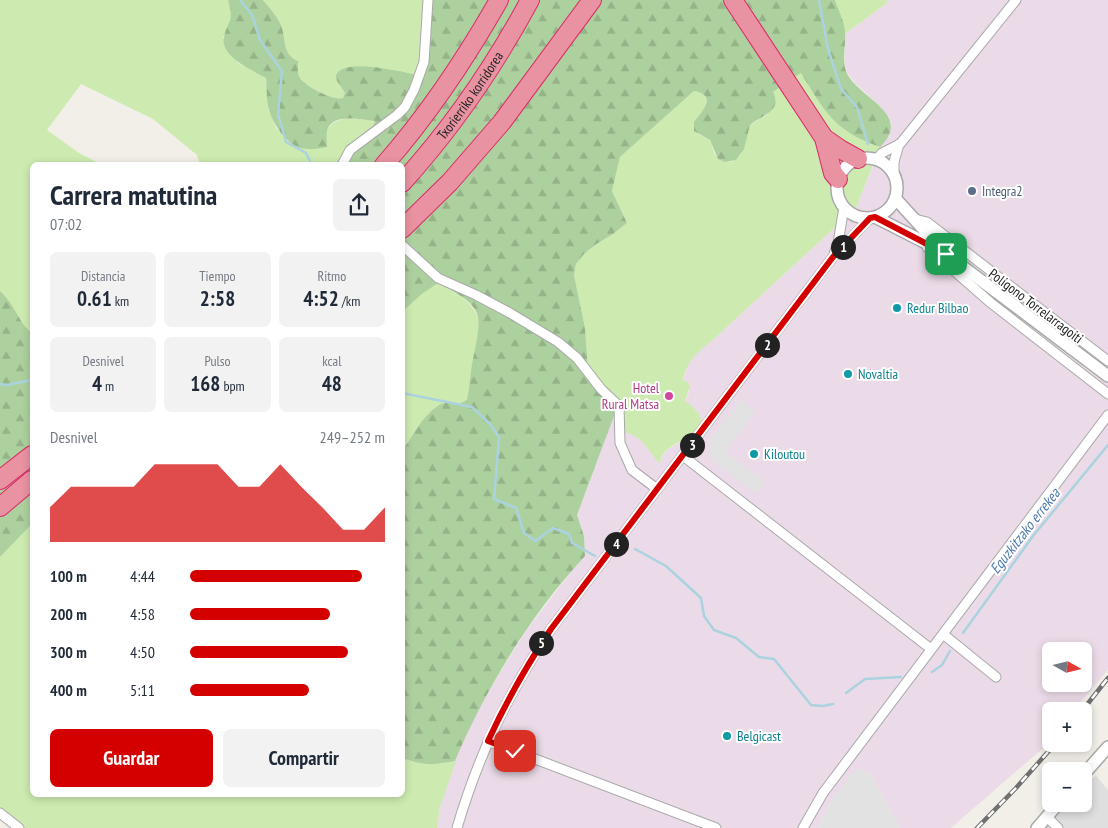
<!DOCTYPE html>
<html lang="es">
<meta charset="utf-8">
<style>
body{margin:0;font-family:"PT Sans Narrow",sans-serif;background:#f2f2f3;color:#1f2937;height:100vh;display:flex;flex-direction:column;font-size:19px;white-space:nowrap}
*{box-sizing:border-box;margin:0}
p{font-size:16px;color:#747a83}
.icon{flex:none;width:28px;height:28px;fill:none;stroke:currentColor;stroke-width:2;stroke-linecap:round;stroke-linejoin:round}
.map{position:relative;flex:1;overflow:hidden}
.side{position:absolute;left:30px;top:162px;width:375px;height:635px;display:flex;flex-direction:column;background:#fff;border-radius:8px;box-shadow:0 2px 8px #0003}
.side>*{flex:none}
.needle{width:32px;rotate:98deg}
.fabs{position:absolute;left:1042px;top:642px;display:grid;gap:10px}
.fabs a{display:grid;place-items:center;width:50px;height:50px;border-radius:8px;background:#fff;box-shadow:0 2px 8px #0003;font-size:25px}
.pin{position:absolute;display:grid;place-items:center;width:42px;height:42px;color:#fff;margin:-21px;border-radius:10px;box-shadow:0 2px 8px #0006}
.km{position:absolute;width:25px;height:25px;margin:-12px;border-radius:50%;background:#222;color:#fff;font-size:14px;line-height:25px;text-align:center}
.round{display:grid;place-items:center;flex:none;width:52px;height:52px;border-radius:8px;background:#f2f2f3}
.headline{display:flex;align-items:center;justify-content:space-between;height:85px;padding:0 20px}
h1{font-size:28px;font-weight:800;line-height:38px}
.metrics{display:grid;grid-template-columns:repeat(3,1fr);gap:8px;height:85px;padding:5px 20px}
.metrics div{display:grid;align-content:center;border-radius:8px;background:#f2f2f3;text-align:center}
.metrics b{font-size:21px;font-weight:800}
.metrics small{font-size:14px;font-weight:400}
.metrics p{font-size:14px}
.chart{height:140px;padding:10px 20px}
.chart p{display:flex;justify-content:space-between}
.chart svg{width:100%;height:90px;margin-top:5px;fill:#d40000;opacity:.7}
.action{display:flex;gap:10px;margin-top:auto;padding:10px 20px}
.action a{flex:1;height:58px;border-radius:8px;background:#d40000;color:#fff;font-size:20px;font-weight:800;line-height:58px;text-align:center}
.action a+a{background:#f2f2f3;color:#1f2937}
ul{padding:0 20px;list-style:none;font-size:16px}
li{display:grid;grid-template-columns:80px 60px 1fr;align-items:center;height:38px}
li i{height:12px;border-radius:6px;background:#d40000}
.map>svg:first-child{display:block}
</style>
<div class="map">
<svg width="1108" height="828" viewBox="0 0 1108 828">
<defs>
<pattern id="forest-firs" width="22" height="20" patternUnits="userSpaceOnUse" patternTransform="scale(1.25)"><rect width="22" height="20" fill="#add19e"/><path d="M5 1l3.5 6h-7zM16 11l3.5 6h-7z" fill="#95b388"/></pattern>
</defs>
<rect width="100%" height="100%" fill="#f2efe9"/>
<!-- residential -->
<path fill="#e0dfdf" d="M1096,776L1108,790V828H1042L1063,804H1084V783Z"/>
<!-- industrial -->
<path fill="#ebdbe8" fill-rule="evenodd" d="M887,0H1108V670L1073,711H1051V737L1042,749L951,828H898L899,825L869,773L832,799L818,828H437L440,807L455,761L471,724L497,677L526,631L573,569L585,556L584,536L577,515L617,408L632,433L644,443L657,461L660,462L663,455L668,449L692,435L700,419L697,411L685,401L689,392V384L683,380L688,365L698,351L716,337L856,208L880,147L889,136L891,123L881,107L856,84L847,73L845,63V34L888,2L884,1ZM1051,651H1084V684H1051Z"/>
<!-- grass -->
<path fill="#cdebb0" d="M0,0H228L232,17L223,38L238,63L266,78L268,109L276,128L295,146L327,131C335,113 359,120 375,121L371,131L352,144L334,165H200L197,155L153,119L81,84L47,130L79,153L102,165H32V333C18,322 15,304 0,291Z
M263,0H432L431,28L418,75L359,66L337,81L345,93L343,98C333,101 305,86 300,78C297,73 298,67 298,61C281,54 287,37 280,23C276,15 269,7 263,0Z
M835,0H887L886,1L888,2L845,34Z
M801,73C824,111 835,132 880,147L856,208L716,337C700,351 688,358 683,380L688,382L690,386L685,401C722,426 685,436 668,449C663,453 661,457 660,463L657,461C645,445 641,436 621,431L616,406L588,369L585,328L574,275L576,264L584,254L595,245L613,234L627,223L612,191L620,157L694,91C716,95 705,109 696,119L698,134L710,140L715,155L730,162C747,157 743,138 750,125L768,114L773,92Z
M437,283C458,294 482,305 479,332C478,343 474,355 472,366C470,378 472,394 464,403C457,405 451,401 444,403C429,407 411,437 403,450V311L422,294Z
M32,524V795H402L403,758C422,766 436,765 456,761L440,807L437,828H22L0,817V557Z"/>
<!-- forest -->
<path fill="url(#forest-firs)" d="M228,0H263C269,7 276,15 280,23C287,37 281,54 298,61C298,67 297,73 300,78C305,86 333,101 343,98L345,93L337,81L336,75C345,57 400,72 418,75L431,28L432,0H835C838,10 845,22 845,33C846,45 842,59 846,71C855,97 915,113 880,147C835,132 824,111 801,73L773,92C783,112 761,115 750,125L744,149L736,160L725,162L718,159L710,140L694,131V122C701,112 719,96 694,91L620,157L612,191L627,223L613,234L595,245L584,254L576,264L574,275L585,328L588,369L617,408L577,515L584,536L585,556C531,614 486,688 455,761C435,765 422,766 403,758V450C413,435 424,413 441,404C450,400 460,408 467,399C470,388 470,376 472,364C482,313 487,309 438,283L422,294L403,311L402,165H334L352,144L371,131L375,121C361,120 332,112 327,131C326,136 327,142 327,147C318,149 309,150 300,148C287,144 272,123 269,110C266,100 267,88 266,78C253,71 219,56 224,37C229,17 234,24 228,0Z
M0,291C15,304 18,322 32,333V524L0,557Z"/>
<!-- parking -->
<path fill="#e2e2e2" d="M741,400L755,411L725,452L765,482L756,494L715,463L709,454V441Z
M861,769L869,773L899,825L898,828H818L832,799L854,771Z"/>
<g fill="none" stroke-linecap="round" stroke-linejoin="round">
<!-- stream -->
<path stroke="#aad3df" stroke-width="2.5" d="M240,0L252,15L260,40L282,71L278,114L286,142L306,153L312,165
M819,0L828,49L841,89L857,107L868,144
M0,384L7,385L32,380
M402,393L472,407L490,424L499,437L494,499L516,508L524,533L535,541L553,528L569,534L572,543L595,556
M635,549L666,566L701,598L704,616L714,630L736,638L759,657L774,659L811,705L823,706L833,704
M963,633L1033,536L1108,445
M932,672L942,665L950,651
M846,693L865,679L901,677"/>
<defs>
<path id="minor" d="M877,159L882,153L900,144L1016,0
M342,165L350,150L397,115L405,107L414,90L424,62L428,0
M894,174V162L899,144
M915,219L927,222L1108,361
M402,245L438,278L476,295L510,313L558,342L577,358L601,389L619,406L620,443L632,470L657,489
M927,247L991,303L1108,394
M834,254L838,243L844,207
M683,456L931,649
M943,634L996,677
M488,741L716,828
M0,813L19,828
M1047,817L1058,828
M457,828C479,753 508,694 551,629L833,257L870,218
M803,828L823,793L1108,415"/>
<path id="tertiary" d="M837 188a30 30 0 1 1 60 0a30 30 0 1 1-60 0Z
M895,198L946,254L1108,376
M875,217L938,249
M1084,774L1108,747
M1037,828L1058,804"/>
<g id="motorway">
<path d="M733,0L824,138L833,173L838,179"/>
<path d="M824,138L840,149L858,159"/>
<path d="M384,165C429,114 466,58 499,0"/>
<path id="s1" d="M402,183C452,128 495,65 530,0"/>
<path d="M402,229L450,182L502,122L592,0"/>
<path d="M0,480L32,455"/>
<path d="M0,507L32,480"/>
</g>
</defs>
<!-- minor casing -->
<use href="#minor" stroke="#a9a9a9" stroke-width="11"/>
<!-- tertiary casing -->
<use href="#tertiary" stroke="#a9a9a9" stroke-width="14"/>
<!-- motorway casing -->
<use href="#motorway" stroke="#dc2a67" stroke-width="20"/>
<!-- minor -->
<use href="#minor" stroke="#fff" stroke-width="9"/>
<!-- tertiary -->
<use href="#tertiary" stroke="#fff" stroke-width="11"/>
<!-- motorway -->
<use href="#motorway" stroke="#e892a2" stroke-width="18"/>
<defs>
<path id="rail" d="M1082,711L1108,678
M977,828L1016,788L1055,744"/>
</defs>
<!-- rail casing -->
<use href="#rail" stroke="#707070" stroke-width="4.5"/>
<!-- rail -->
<use href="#rail" stroke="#fff" stroke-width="2.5" stroke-dasharray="8" stroke-linecap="butt"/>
</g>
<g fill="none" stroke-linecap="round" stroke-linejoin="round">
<defs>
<path id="route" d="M515,751L488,741C506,702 527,665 551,629L833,257L870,218L875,217L946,254"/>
</defs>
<!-- route casing -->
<use href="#route" stroke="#fff" stroke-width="10"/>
<!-- route -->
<use href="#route" stroke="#d40000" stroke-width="6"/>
</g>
<!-- markers -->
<circle fill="#5c6f8a" stroke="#fff" stroke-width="2" cx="972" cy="191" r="5"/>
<g fill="#0f9aa8" stroke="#fff" stroke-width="2">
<circle cx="897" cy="308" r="5"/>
<circle cx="848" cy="374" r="5"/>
<circle cx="754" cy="454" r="5"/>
<circle cx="727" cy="736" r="5"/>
</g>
<circle fill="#d1479c" stroke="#fff" stroke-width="2" cx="669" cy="396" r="5"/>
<g text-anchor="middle" stroke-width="4" stroke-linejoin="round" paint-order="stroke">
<!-- street labels -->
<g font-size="14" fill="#222" stroke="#fff">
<text dy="5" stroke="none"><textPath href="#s1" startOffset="111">Txorierriko korridorea</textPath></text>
<text transform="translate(1036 306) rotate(37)" y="5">Polígono Torrelarragoiti</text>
</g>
<!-- service labels -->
<g font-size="14" fill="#4e5e75" stroke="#fff" text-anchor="start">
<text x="982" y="196">Integra2</text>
</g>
<!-- culture labels -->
<g font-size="14" fill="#0d838f" stroke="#fff" text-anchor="start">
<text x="907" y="313">Redur Bilbao</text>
<text x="858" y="379">Novaltia</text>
<text x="764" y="459">Kiloutou</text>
<text x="737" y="741">Belgicast</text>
</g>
<!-- hotel labels -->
<g font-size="14" fill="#b23c85" stroke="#fff" text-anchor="end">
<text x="659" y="393">Hotel<tspan x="659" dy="16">Rural Matsa</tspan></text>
</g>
<!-- water labels -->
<g font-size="15" font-style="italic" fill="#4a7aab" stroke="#fff">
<text transform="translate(1025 531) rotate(-52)" y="5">Eguzkitzako errekea</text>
</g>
</g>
</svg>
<div class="fabs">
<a><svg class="needle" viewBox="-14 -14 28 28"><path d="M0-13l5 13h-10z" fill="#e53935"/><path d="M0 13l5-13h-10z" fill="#747a83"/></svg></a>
<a>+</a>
<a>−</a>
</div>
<div class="pin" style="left:946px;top:254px;background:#1e9e55"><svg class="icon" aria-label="arrive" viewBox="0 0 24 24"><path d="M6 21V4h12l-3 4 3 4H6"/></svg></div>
<div class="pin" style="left:515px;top:751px;background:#d93025"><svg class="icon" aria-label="check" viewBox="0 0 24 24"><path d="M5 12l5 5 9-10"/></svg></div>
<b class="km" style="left:843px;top:247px">1</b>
<b class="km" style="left:767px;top:345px">2</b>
<b class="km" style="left:692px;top:445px">3</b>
<b class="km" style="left:616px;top:544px">4</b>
<b class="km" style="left:541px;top:643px">5</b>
<section class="side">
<div class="headline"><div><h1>Carrera matutina</h1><p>07:02</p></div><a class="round"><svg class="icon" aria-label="share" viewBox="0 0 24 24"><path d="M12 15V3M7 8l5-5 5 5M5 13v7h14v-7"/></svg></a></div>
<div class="metrics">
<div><p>Distancia</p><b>0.61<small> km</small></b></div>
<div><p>Tiempo</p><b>2:58</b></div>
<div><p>Ritmo</p><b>4:52<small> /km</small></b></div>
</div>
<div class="metrics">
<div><p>Desnivel</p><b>4<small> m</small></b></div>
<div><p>Pulso</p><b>168<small> bpm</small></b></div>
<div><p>kcal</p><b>48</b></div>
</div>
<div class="chart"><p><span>Desnivel</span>249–252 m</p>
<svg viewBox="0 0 160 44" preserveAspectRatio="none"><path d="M0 44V27L10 17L20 17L30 17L40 17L50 6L60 6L70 6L80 6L90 17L100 17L110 6L120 17L130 27L140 38L150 38L160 27V44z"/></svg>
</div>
<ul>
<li><b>100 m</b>4:44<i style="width:88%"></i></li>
<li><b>200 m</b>4:58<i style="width:72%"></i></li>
<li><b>300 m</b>4:50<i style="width:81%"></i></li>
<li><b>400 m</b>5:11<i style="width:61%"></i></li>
</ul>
<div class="action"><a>Guardar</a><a>Compartir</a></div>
</section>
</div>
